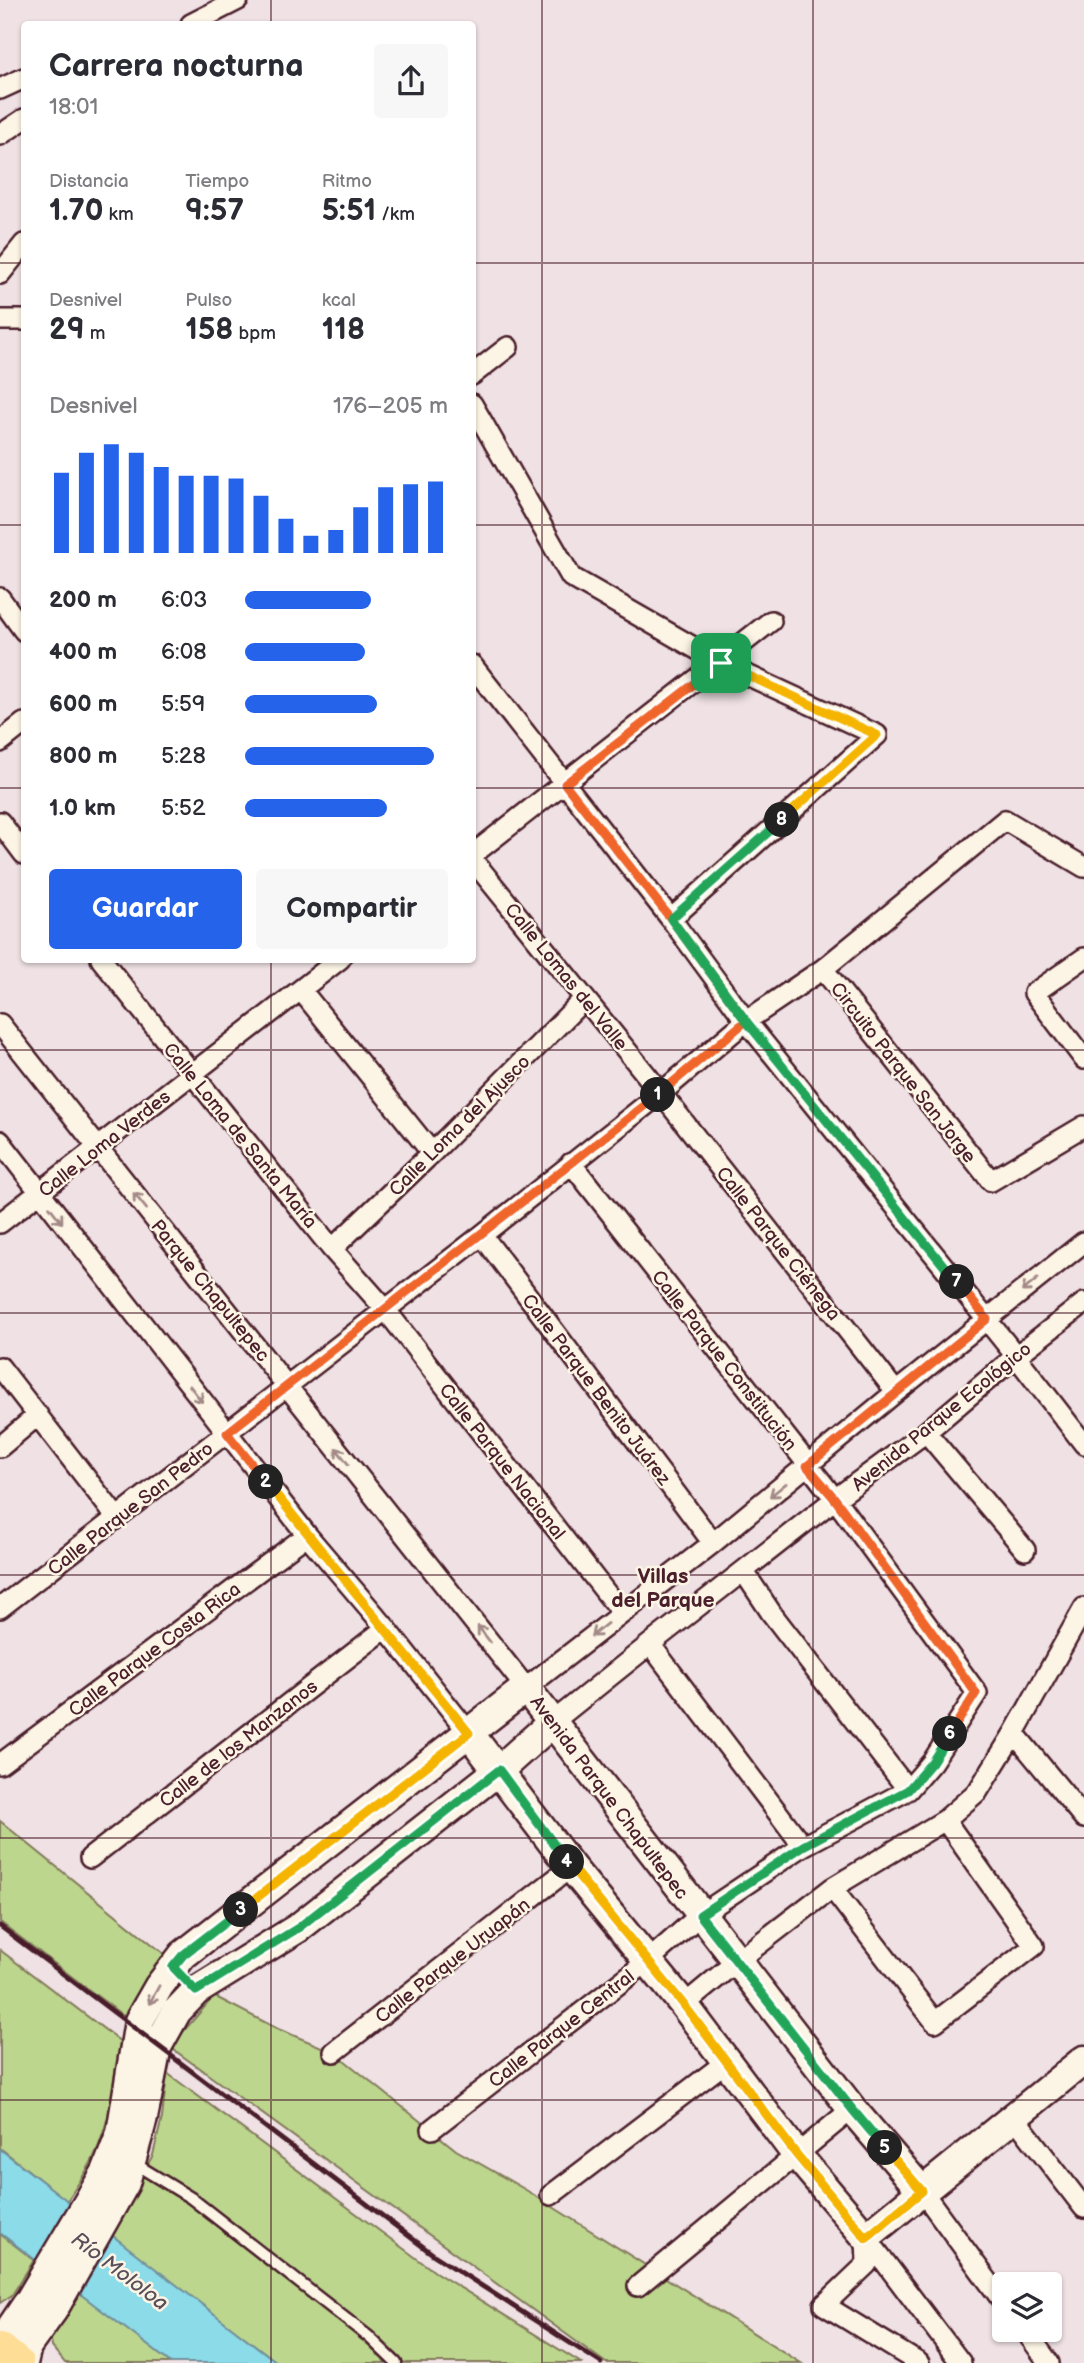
<!DOCTYPE html>
<html lang="es">
<meta charset="utf-8">
<style>
body{margin:0;font-family:"Balsamiq Sans",sans-serif;background:#f7f7f7;color:#2b2b33;height:100vh;display:flex;flex-direction:column;font-size:26px;white-space:nowrap}
*{box-sizing:border-box;margin:0}
p{font-size:23px;color:#7c7c81}
.icon{flex:none;width:38px;height:38px;fill:none;stroke:currentColor;stroke-width:2;stroke-linecap:round;stroke-linejoin:round}
.map{position:relative;flex:1;overflow:hidden}
.details{position:absolute;left:21px;top:21px;width:455px;height:942px;display:flex;flex-direction:column;background:#fff;border-radius:7px;box-shadow:0 2px 5px #0004}
.details>*{flex:none}
.fabs{position:absolute;left:992px;top:2272px;display:grid;gap:14px}
.fabs a{display:grid;place-items:center;width:70px;height:70px;border-radius:7px;background:#fff;box-shadow:0 2px 5px #0004;font-size:35px}
.pin{position:absolute;display:grid;place-items:center;width:60px;height:60px;color:#fff;margin:-30px;border-radius:14px;box-shadow:0 4px 10px #0006}
.km{position:absolute;width:35px;height:35px;margin:-18px;border-radius:50%;background:#222;color:#fff;font-size:19px;line-height:35px;text-align:center}
.round{display:grid;place-items:center;flex:none;width:74px;height:74px;border-radius:7px;background:#f7f7f7}
.head{display:flex;align-items:center;justify-content:space-between;height:119px;padding:0 28px}
h1{font-size:32px;font-weight:700;line-height:52px}
.figures{display:grid;grid-template-columns:repeat(3,1fr);gap:10px;height:119px;padding:7px 28px}
.figures div{display:grid;align-content:center}
.figures b{font-size:30px;font-weight:700}
.figures small{font-size:19px;font-weight:400}
.figures p{font-size:19px}
.chart{height:196px;padding:14px 28px}
.chart p{display:flex;justify-content:space-between}
.chart svg{width:100%;height:126px;margin-top:7px;stroke:#2563eb;stroke-width:6}
.cta{display:flex;gap:14px;margin-top:auto;padding:14px 28px}
.cta a{flex:1;height:80px;border-radius:7px;background:#2563eb;color:#fff;font-size:28px;font-weight:700;line-height:80px;text-align:center}
.cta a+a{background:#f7f7f7;color:#2b2b33}
ul{padding:0 28px;list-style:none;font-size:23px}
li{display:grid;grid-template-columns:112px 84px 1fr;align-items:center;height:52px}
li i{height:18px;border-radius:9px;background:#2563eb}
.map>svg:first-child{display:block}
</style>
<div class="map">
<svg width="1084" height="2363" viewBox="0 0 1084 2363">
<rect width="100%" height="100%" fill="#efe1e4"/>
<filter id="ink" filterUnits="userSpaceOnUse"><feTurbulence type="fractalNoise" baseFrequency=".0143" numOctaves="2"/><feDisplacementMap in="SourceGraphic" scale="14" xChannelSelector="R" yChannelSelector="G"/><feConvolveMatrix kernelMatrix="1 2 1 2 8 2 1 2 1" color-interpolation-filters="sRGB"/></filter>
<g filter="url(#ink)">
<!-- green -->
<path fill="#bcd68d" stroke="#837a5c" stroke-width="2" d="M0,1821L179,1966L134,2024L0,1922Z
M0,1950L121,2042C116,2082 110,2123 93,2159C86,2173 76,2187 67,2201L0,2148Z
M214,1996L278,2029L334,2052L456,2150L526,2190L801,2363H606L170,2047Z
M167,2073L435,2272L581,2363H278L109,2234L153,2155L162,2118Z
M0,2234L34,2260L12,2295L0,2303Z
M72,2287L171,2363H65L52,2347L50,2333Z"/>
<!-- water -->
<path fill="#8cdbe8" stroke="#72909c" stroke-width="2" d="M0,2149L278,2363H171L0,2233Z"/>
<g fill="none" stroke-linecap="round" stroke-linejoin="round">
<defs>
<path id="lane" d="M132,2162L191,2198L369,2337L396,2363"/>
<path id="street" d="M191,24L238,0
M0,89L24,78
M0,135L24,119
M0,274L24,244
M0,320H24
M472,375L508,347
M472,404L571,577L721,663L877,735L671,919
M0,598L24,631
M472,665L671,919L746,1021L1016,1356L1084,1444
M0,742L24,723
M0,822L24,854
M472,855L771,621
M472,859L661,1093L896,1392
M1084,867L1005,820L823,969L991,1181L1084,1126
M1084,958L1034,993L1084,1059
M101,959L332,1249L385,1309L621,1612
M301,990L432,1153
M0,1024L526,1688L713,1543L896,1392L1084,1242
M0,1141L307,1535L386,1628L469,1733
M0,1223L340,959
M482,1235L713,1543
M332,1249L432,1153L584,999
M0,1367L117,1518
M926,1432L1025,1550
M0,1447L38,1415
M744,1572L772,1614L908,1790
M0,1608L482,1235L661,1093L746,1021L823,969
M650,1644L803,1846
M554,1721L650,1644L835,1499L926,1432L1016,1356L1084,1303
M1014,1733L1084,1818
M0,1764L307,1535
M90,1858L386,1628
M832,1888L935,2022L1034,1946L945,1820
M684,2005L737,1961L832,1888L945,1820L978,1791L1014,1733L1084,1608
M334,2052L571,1867
M1015,2118L1084,2208
M432,2129L648,1961L700,1915L803,1846L908,1790L932,1762L977,1693L835,1499L571,1163
M922,2191L1004,2303
M551,2195L726,2062
M866,2237L867,2264L824,2305L919,2363
M866,2237L961,2363
M638,2286L852,2109
M1024,2329L1049,2363"/>
<path id="secondary" d="M469,1733L571,1867L684,2005L796,2154L866,2237L1084,2060
M0,2344L31,2298L106,2172L121,2133L139,2021L159,1986L183,1955L526,1688L852,2109L922,2191
M23,2363L27,2346L53,2310L125,2183L143,2118L157,2047L177,2011L196,1991L298,1928L499,1770L554,1721"/>
<path id="primary" d="M0,2349L17,2363"/>
</defs>
<!-- lane casing -->
<use href="#lane" stroke="#4a1f2b" stroke-width="15"/>
<!-- street casing -->
<use href="#street" stroke="#4a1f2b" stroke-width="24"/>
<!-- secondary casing -->
<use href="#secondary" stroke="#4a1f2b" stroke-width="33"/>
<!-- primary casing -->
<use href="#primary" stroke="#4a1f2b" stroke-width="37"/>
<!-- lane -->
<use href="#lane" stroke="#fcf5e5" stroke-width="10"/>
<!-- street -->
<use href="#street" stroke="#fcf5e5" stroke-width="19"/>
<!-- secondary -->
<use href="#secondary" stroke="#fcf5e5" stroke-width="28"/>
<!-- primary -->
<use href="#primary" stroke="#fedd96" stroke-width="32"/>
<!-- rail -->
<path stroke="#4a1f2b" stroke-width="5" d="M0,1926L434,2255L601,2363"/>
</g>
<!-- one-way arrows -->
<defs><path id="oneway-shaft" d="M-6 0H5M1.5-3L5.5 0L1.5 3" fill="none" stroke-width="1.6" stroke-linecap="round" stroke-linejoin="round" transform="scale(1.75)"/></defs>
<g stroke="#a38a88">
<use href="#oneway-shaft" transform="translate(140 1201) rotate(-129)"/>
<use href="#oneway-shaft" transform="translate(56 1215) rotate(52)"/>
<use href="#oneway-shaft" transform="translate(1030 1285) rotate(141)"/>
<use href="#oneway-shaft" transform="translate(196 1394) rotate(52)"/>
<use href="#oneway-shaft" transform="translate(342 1456) rotate(-128)"/>
<use href="#oneway-shaft" transform="translate(778 1490) rotate(141)"/>
<use href="#oneway-shaft" transform="translate(599 1630) rotate(141)"/>
<use href="#oneway-shaft" transform="translate(484 1634) rotate(-128)"/>
<use href="#oneway-shaft" transform="translate(154 1995) rotate(119)"/>
</g>
</g>
<g fill="none" stroke-linecap="round" stroke-linejoin="round" filter="url(#ink)">
<defs>
<path id="split-1" d="M658,1095L746,1021L671,919L565,784L721,663"/>
<path id="split-2" d="M266,1482L227,1433L658,1095"/>
<path id="split-3" d="M241,1910L469,1733L266,1482"/>
<path id="split-4" d="M241,1910L183,1955L173,1967L196,1991L298,1928L499,1770L567,1862"/>
<path id="split-5" d="M567,1862L684,2005L796,2154L866,2238L922,2191L885,2148"/>
<path id="split-6" d="M885,2148L852,2109L700,1915L803,1846L908,1790L932,1762L950,1734"/>
<path id="split-7" d="M950,1734L976,1693L835,1499L807,1466L987,1319L957,1282"/>
<path id="split-8" d="M782,820L671,919L746,1021L957,1282"/>
<path id="split-9" d="M721,663L877,735L782,820"/>
</defs>
<!-- split-1 casing -->
<use href="#split-1" stroke="#fff" stroke-width="14"/>
<!-- split-2 casing -->
<use href="#split-2" stroke="#fff" stroke-width="14"/>
<!-- split-3 casing -->
<use href="#split-3" stroke="#fff" stroke-width="14"/>
<!-- split-4 casing -->
<use href="#split-4" stroke="#fff" stroke-width="14"/>
<!-- split-5 casing -->
<use href="#split-5" stroke="#fff" stroke-width="14"/>
<!-- split-6 casing -->
<use href="#split-6" stroke="#fff" stroke-width="14"/>
<!-- split-7 casing -->
<use href="#split-7" stroke="#fff" stroke-width="14"/>
<!-- split-8 casing -->
<use href="#split-8" stroke="#fff" stroke-width="14"/>
<!-- split-9 casing -->
<use href="#split-9" stroke="#fff" stroke-width="14"/>
<!-- split-1 -->
<use href="#split-1" stroke="#f0652b" stroke-width="9"/>
<!-- split-2 -->
<use href="#split-2" stroke="#f0652b" stroke-width="9"/>
<!-- split-3 -->
<use href="#split-3" stroke="#f5b400" stroke-width="9"/>
<!-- split-4 -->
<use href="#split-4" stroke="#22a559" stroke-width="9"/>
<!-- split-5 -->
<use href="#split-5" stroke="#f5b400" stroke-width="9"/>
<!-- split-6 -->
<use href="#split-6" stroke="#22a559" stroke-width="9"/>
<!-- split-7 -->
<use href="#split-7" stroke="#f0652b" stroke-width="9"/>
<!-- split-8 -->
<use href="#split-8" stroke="#22a559" stroke-width="9"/>
<!-- split-9 -->
<use href="#split-9" stroke="#f5b400" stroke-width="9"/>
</g>
<!-- grid -->
<path fill="none" stroke="#4a1f2b" stroke-width="2" stroke-opacity="0.55" d="M271,0V24M542,0V2363M813,0V2363M0,263H24M472,263H1084M0,525H24M472,525H1084M0,788H24M472,788H1084M271,959V2363M0,1050H1084M0,1313H1084M0,1575H1084M0,1838H1084M0,2100H1084"/>
<g text-anchor="middle" stroke-width="5" stroke-linejoin="round" paint-order="stroke">
<!-- street labels -->
<g font-size="19" fill="#4a1f2b" stroke="#fcf5e5">
<text transform="translate(567 976) rotate(51)" y="7">Calle Lomas del Valle</text>
<text transform="translate(904 1072) rotate(52)" y="7">Circuito Parque San Jorge</text>
<text transform="translate(459 1125) rotate(-45)" y="7">Calle Loma del Ajusco</text>
<text transform="translate(241 1135) rotate(51)" y="7">Calle Loma de Santa María</text>
<text transform="translate(104 1143) rotate(-38)" y="7">Calle Loma Verdes</text>
<text transform="translate(779 1243) rotate(52)" y="7">Calle Parque Ciénega</text>
<text transform="translate(211 1290) rotate(51)" y="7">Parque Chapultepec</text>
<text transform="translate(725 1360) rotate(52)" y="7">Calle Parque Constitución</text>
<text transform="translate(597 1389) rotate(53)" y="7">Calle Parque Benito Juárez</text>
<text transform="translate(941 1416) rotate(-39)" y="7">Avenida Parque Ecológico</text>
<text transform="translate(503 1461) rotate(52)" y="7">Calle Parque Nacional</text>
<text transform="translate(130 1508) rotate(-38)" y="7">Calle Parque San Pedro</text>
<text transform="translate(154 1649) rotate(-37)" y="7">Calle Parque Costa Rica</text>
<text transform="translate(238 1743) rotate(-38)" y="7">Calle de los Manzanos</text>
<text transform="translate(610 1797) rotate(53)" y="7">Avenida Parque Chapultepec</text>
<text transform="translate(452 1960) rotate(-38)" y="7">Calle Parque Uruapán</text>
<text transform="translate(561 2028) rotate(-38)" y="7">Calle Parque Central</text>
</g>
<!-- neighbourhood labels -->
<g font-size="21" font-weight="bold" fill="#4a1f2b" stroke="#fcf5e5">
<text x="663" y="1583">Villas<tspan x="663" dy="24">del Parque</tspan></text>
</g>
<!-- water labels -->
<g font-size="21" font-style="italic" fill="#5a4e5a" stroke="#fcf5e5">
<text transform="translate(120 2271) rotate(37)" y="7">Río Mololoa</text>
</g>
</g>
</svg>
<div class="fabs">
<a><svg class="icon" aria-label="layers" viewBox="0 0 24 24"><path d="M12 4l9 5-9 5-9-5zM3 14l9 5 9-5"/></svg></a>
</div>
<div class="pin" style="left:721px;top:663px;background:#1e9e55"><svg class="icon" aria-label="arrive" viewBox="0 0 24 24"><path d="M6 21V4h12l-3 4 3 4H6"/></svg></div>
<b class="km" style="left:658px;top:1095px">1</b>
<b class="km" style="left:266px;top:1482px">2</b>
<b class="km" style="left:241px;top:1910px">3</b>
<b class="km" style="left:567px;top:1862px">4</b>
<b class="km" style="left:885px;top:2148px">5</b>
<b class="km" style="left:950px;top:1734px">6</b>
<b class="km" style="left:957px;top:1282px">7</b>
<b class="km" style="left:782px;top:820px">8</b>
<section class="details">
<div class="head"><div><h1>Carrera nocturna</h1><p>18:01</p></div><a class="round"><svg class="icon" aria-label="share" viewBox="0 0 24 24"><path d="M12 15V3M7 8l5-5 5 5M5 13v7h14v-7"/></svg></a></div>
<div class="figures">
<div><p>Distancia</p><b>1.70<small> km</small></b></div>
<div><p>Tiempo</p><b>9:57</b></div>
<div><p>Ritmo</p><b>5:51<small> /km</small></b></div>
</div>
<div class="figures">
<div><p>Desnivel</p><b>29<small> m</small></b></div>
<div><p>Pulso</p><b>158<small> bpm</small></b></div>
<div><p>kcal</p><b>118</b></div>
</div>
<div class="chart"><p><span>Desnivel</span>176–205 m</p>
<svg viewBox="0 0 160 44" preserveAspectRatio="none"><path d="M5 44V16M15 44V9M25 44V6M35 44V9M45 44V14M55 44V17M65 44V17M75 44V18M85 44V24M95 44V32M105 44V38M115 44V36M125 44V28M135 44V21M145 44V20M155 44V19"/></svg>
</div>
<ul>
<li><b>200 m</b>6:03<i style="width:62%"></i></li>
<li><b>400 m</b>6:08<i style="width:59%"></i></li>
<li><b>600 m</b>5:59<i style="width:65%"></i></li>
<li><b>800 m</b>5:28<i style="width:93%"></i></li>
<li><b>1.0 km</b>5:52<i style="width:70%"></i></li>
</ul>
<div class="cta"><a>Guardar</a><a>Compartir</a></div>
</section>
</div>
